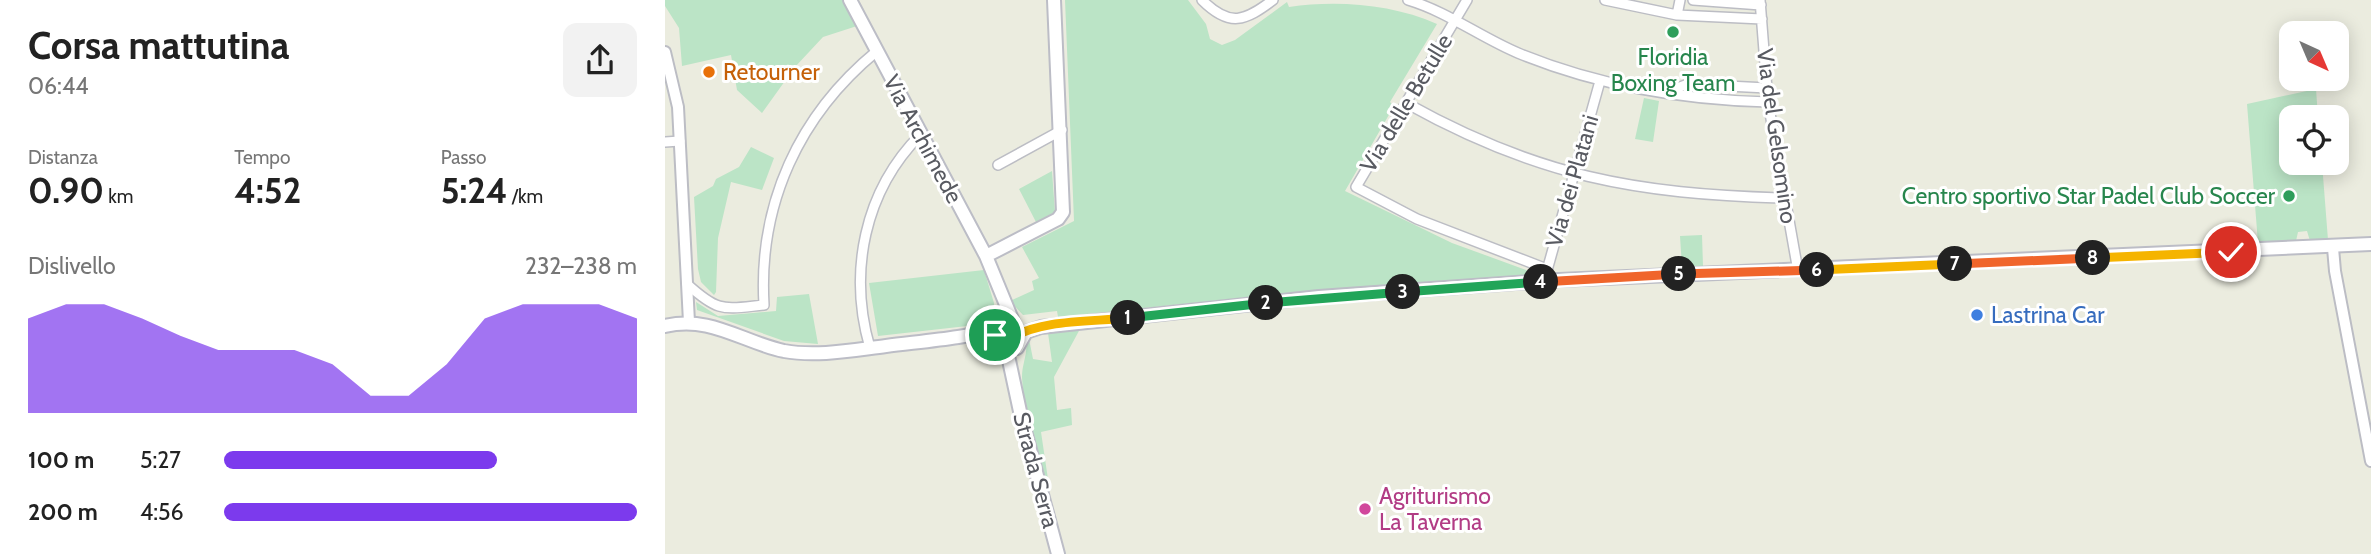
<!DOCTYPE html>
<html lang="it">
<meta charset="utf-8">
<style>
body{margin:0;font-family:Cabin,sans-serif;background:#f2f2f2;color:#222;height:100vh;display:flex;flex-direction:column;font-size:26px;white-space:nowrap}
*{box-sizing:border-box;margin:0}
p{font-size:23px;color:#767676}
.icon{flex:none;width:38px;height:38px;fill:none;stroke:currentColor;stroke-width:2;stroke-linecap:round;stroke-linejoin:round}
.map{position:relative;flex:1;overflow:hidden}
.details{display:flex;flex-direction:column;background:#fff;width:665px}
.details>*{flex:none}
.needle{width:46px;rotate:136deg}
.buttons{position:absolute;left:1614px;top:21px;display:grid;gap:14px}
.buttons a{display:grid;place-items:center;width:70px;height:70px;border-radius:14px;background:#fff;box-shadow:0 4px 18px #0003;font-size:35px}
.pin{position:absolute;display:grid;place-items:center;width:60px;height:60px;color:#fff;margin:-30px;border:4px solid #fff;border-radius:50%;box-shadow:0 2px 7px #0007}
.km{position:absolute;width:35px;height:35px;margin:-18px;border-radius:50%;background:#222;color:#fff;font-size:19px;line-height:35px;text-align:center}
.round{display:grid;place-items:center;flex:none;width:74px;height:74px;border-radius:14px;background:#f2f2f2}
.headline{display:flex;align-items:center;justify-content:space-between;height:119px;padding:0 28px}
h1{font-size:38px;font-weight:700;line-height:52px}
.stats{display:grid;grid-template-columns:repeat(3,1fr);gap:10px;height:119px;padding:7px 28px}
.stats div{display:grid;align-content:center}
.stats b{font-size:35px;font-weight:700}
.stats small{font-size:19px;font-weight:400}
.stats p{font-size:19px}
.chart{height:196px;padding:14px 28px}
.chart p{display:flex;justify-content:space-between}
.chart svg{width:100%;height:126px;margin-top:7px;fill:#7c3aed;opacity:.7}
ul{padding:0 28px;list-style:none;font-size:23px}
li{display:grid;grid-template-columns:112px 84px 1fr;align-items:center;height:52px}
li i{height:18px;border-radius:9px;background:#7c3aed}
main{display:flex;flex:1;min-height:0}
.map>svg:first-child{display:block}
</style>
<main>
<section class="details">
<div class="headline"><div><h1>Corsa mattutina</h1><p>06:44</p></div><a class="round"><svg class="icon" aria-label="share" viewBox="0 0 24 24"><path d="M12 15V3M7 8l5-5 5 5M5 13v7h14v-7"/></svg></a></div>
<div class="stats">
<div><p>Distanza</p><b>0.90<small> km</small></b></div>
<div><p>Tempo</p><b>4:52</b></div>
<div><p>Passo</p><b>5:24<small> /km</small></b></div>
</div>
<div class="chart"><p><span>Dislivello</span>232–238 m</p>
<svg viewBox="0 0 160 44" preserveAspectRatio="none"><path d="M0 44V11L10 6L20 6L30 11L40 17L50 22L60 22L70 22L80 27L90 38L100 38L110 27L120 11L130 6L140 6L150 6L160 11V44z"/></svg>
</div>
<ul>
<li><b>100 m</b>5:27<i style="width:66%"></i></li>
<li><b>200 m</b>4:56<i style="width:100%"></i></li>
</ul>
</section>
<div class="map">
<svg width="1706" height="554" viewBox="0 0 1706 554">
<rect width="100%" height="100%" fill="#ebecdf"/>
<!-- green -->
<path fill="#bbe4c6" d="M0,0H179L192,26L158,37L130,67L97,113L72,90L66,55L17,66L14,28L0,6Z
M400,0H523L541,24L545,39L557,45L570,40L622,2L624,7C672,0 727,4 772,24L725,102L729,106L680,191L787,243L875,275L642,291L393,317L392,311L358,315L345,301L369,290L367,281L374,278L357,247L409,221Z
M1651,89L1653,117H1626V163H1657L1663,240L1645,241L1642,231L1633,232L1631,241L1593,243L1582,104Z
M979,98L994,101L988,142L970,139Z
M86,147L109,158L97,190L66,182L53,238L51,292L49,295L36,282L33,269L29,197L48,186L51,179L74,167Z
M387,171L390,212L371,222L354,189Z
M1037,235L1038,266L1017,267L1015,236Z
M319,270L329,303V323L213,336L204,283Z
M144,294L153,344L119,341L32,310L31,302L53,316L111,311L112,297Z
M415,329L389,377L392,410L406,408L407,425L376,432L384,486C369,455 359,412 357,377C357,363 363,355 361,339H364L368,359L387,362L383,333Z"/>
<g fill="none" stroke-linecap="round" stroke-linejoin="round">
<defs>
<path id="minor" d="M537,0C565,28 580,21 608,0
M743,0C783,12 815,37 853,53C933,86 1017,100 1103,102
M802,0L691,187L752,219L882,269
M940,0L1012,15L1097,19
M1028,0L1096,5
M1095,0L1103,102L1133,271
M1012,15L1015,0
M999,93L1023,84L1102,88
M741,103C872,176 970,194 1119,198
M0,142L15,141
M333,165L397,130
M881,274L935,81
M22,284C54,313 58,309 99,305C93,204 134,115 212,51
M205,348C183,272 199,191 256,134"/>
<path id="tertiary" d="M0,52L13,107L24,322
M1668,248L1670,271L1706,461"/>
<path id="secondary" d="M185,0L321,256L351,329L349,337L342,338L338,335V328L348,325
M321,256L393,219L398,212L389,0
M0,326C45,315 77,342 119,351C152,357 188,350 221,346C260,341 300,338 338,328
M339,337L356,416L393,554
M352,348L361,332L376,327L654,297L894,280L1706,244"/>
</defs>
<!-- minor casing -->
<use href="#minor" stroke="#bcbdc4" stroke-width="12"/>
<!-- tertiary casing -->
<use href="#tertiary" stroke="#bcbdc4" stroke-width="14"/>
<!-- secondary casing -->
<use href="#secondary" stroke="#bcbdc6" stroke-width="16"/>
<!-- minor -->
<use href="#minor" stroke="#fff" stroke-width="9"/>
<!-- tertiary -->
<use href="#tertiary" stroke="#fff" stroke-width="10"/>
<!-- secondary -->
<use href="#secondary" stroke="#fff" stroke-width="12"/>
</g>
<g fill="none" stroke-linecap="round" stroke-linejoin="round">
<defs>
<path id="split-1" d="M330,335L345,339C375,319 427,322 463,318"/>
<path id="split-2" d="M463,318L601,303"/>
<path id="split-3" d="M601,303L738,292"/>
<path id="split-4" d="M738,292L876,282"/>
<path id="split-5" d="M876,282L1014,274"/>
<path id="split-6" d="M1014,274L1152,270"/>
<path id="split-7" d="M1152,270L1290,264"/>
<path id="split-8" d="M1290,264L1428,258"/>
<path id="split-9" d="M1428,258L1566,252"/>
</defs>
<!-- split-1 casing -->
<use href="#split-1" stroke="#fff" stroke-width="14"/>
<!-- split-2 casing -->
<use href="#split-2" stroke="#fff" stroke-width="14"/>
<!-- split-3 casing -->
<use href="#split-3" stroke="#fff" stroke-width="14"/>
<!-- split-4 casing -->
<use href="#split-4" stroke="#fff" stroke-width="14"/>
<!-- split-5 casing -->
<use href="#split-5" stroke="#fff" stroke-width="14"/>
<!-- split-6 casing -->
<use href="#split-6" stroke="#fff" stroke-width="14"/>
<!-- split-7 casing -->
<use href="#split-7" stroke="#fff" stroke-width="14"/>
<!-- split-8 casing -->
<use href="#split-8" stroke="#fff" stroke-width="14"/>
<!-- split-9 casing -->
<use href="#split-9" stroke="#fff" stroke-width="14"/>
<!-- split-1 -->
<use href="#split-1" stroke="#f5b400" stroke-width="9"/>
<!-- split-2 -->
<use href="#split-2" stroke="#22a559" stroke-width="9"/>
<!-- split-3 -->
<use href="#split-3" stroke="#22a559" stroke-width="9"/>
<!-- split-4 -->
<use href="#split-4" stroke="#22a559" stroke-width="9"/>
<!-- split-5 -->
<use href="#split-5" stroke="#f0652b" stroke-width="9"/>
<!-- split-6 -->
<use href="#split-6" stroke="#f0652b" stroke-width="9"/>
<!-- split-7 -->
<use href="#split-7" stroke="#f5b400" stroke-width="9"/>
<!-- split-8 -->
<use href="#split-8" stroke="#f0652b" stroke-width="9"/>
<!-- split-9 -->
<use href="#split-9" stroke="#f5b400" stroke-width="9"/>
</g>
<!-- markers -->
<g fill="#2e9e5b" stroke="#fff" stroke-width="2.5">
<circle cx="1008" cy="32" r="7"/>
<circle cx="1624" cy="196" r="7"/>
</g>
<circle fill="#e8710a" stroke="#fff" stroke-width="2.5" cx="44" cy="72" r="7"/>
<circle fill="#3f7fe0" stroke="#fff" stroke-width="2.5" cx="1312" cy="315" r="7"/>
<circle fill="#d1479c" stroke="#fff" stroke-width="2.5" cx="700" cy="509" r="7"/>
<g text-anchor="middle" stroke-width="6" stroke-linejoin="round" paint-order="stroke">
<!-- leisure labels -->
<g font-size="23" fill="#27864d" stroke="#fff">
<text x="1008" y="65">Floridia<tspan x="1008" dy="26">Boxing Team</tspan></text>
<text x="1610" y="204" text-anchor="end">Centro sportivo Star Padel Club Soccer</text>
</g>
<!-- food labels -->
<g font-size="23" fill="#c56008" stroke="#fff" text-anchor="start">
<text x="58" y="80">Retourner</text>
</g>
<!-- street labels -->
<g font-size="23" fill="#585a61" stroke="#fff">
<text transform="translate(741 103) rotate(-59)" y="8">Via delle Betulle</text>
<text transform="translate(1112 136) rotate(82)" y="8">Via del Gelsomino</text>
<text transform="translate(258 139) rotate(62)" y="8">Via Archimede</text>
<text transform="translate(907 181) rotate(-74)" y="8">Via dei Platani</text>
<text transform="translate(371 470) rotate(75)" y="8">Strada Serra</text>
</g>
<!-- shop labels -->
<g font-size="23" fill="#366cbe" stroke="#fff" text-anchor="start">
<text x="1326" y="323">Lastrina Car</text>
</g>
<!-- hotel labels -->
<g font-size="23" fill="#b23c85" stroke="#fff" text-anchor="start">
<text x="714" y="504">Agriturismo<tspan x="714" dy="26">La Taverna</tspan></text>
</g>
</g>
</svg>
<div class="buttons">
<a><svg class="needle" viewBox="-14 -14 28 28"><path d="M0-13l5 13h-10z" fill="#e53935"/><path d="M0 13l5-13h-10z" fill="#767676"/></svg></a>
<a><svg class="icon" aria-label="locate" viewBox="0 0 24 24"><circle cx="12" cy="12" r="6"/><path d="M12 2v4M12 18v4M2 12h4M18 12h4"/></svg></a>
</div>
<div class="pin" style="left:330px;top:335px;background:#1e9e55"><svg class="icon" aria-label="arrive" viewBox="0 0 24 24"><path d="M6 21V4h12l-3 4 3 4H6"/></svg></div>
<div class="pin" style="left:1566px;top:252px;background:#d93025"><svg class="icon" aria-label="check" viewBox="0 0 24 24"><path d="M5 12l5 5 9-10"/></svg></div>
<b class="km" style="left:463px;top:318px">1</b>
<b class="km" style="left:601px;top:303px">2</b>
<b class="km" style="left:738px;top:292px">3</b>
<b class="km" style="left:876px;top:282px">4</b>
<b class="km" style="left:1014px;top:274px">5</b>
<b class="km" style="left:1152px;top:270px">6</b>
<b class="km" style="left:1290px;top:264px">7</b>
<b class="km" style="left:1428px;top:258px">8</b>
</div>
</main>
